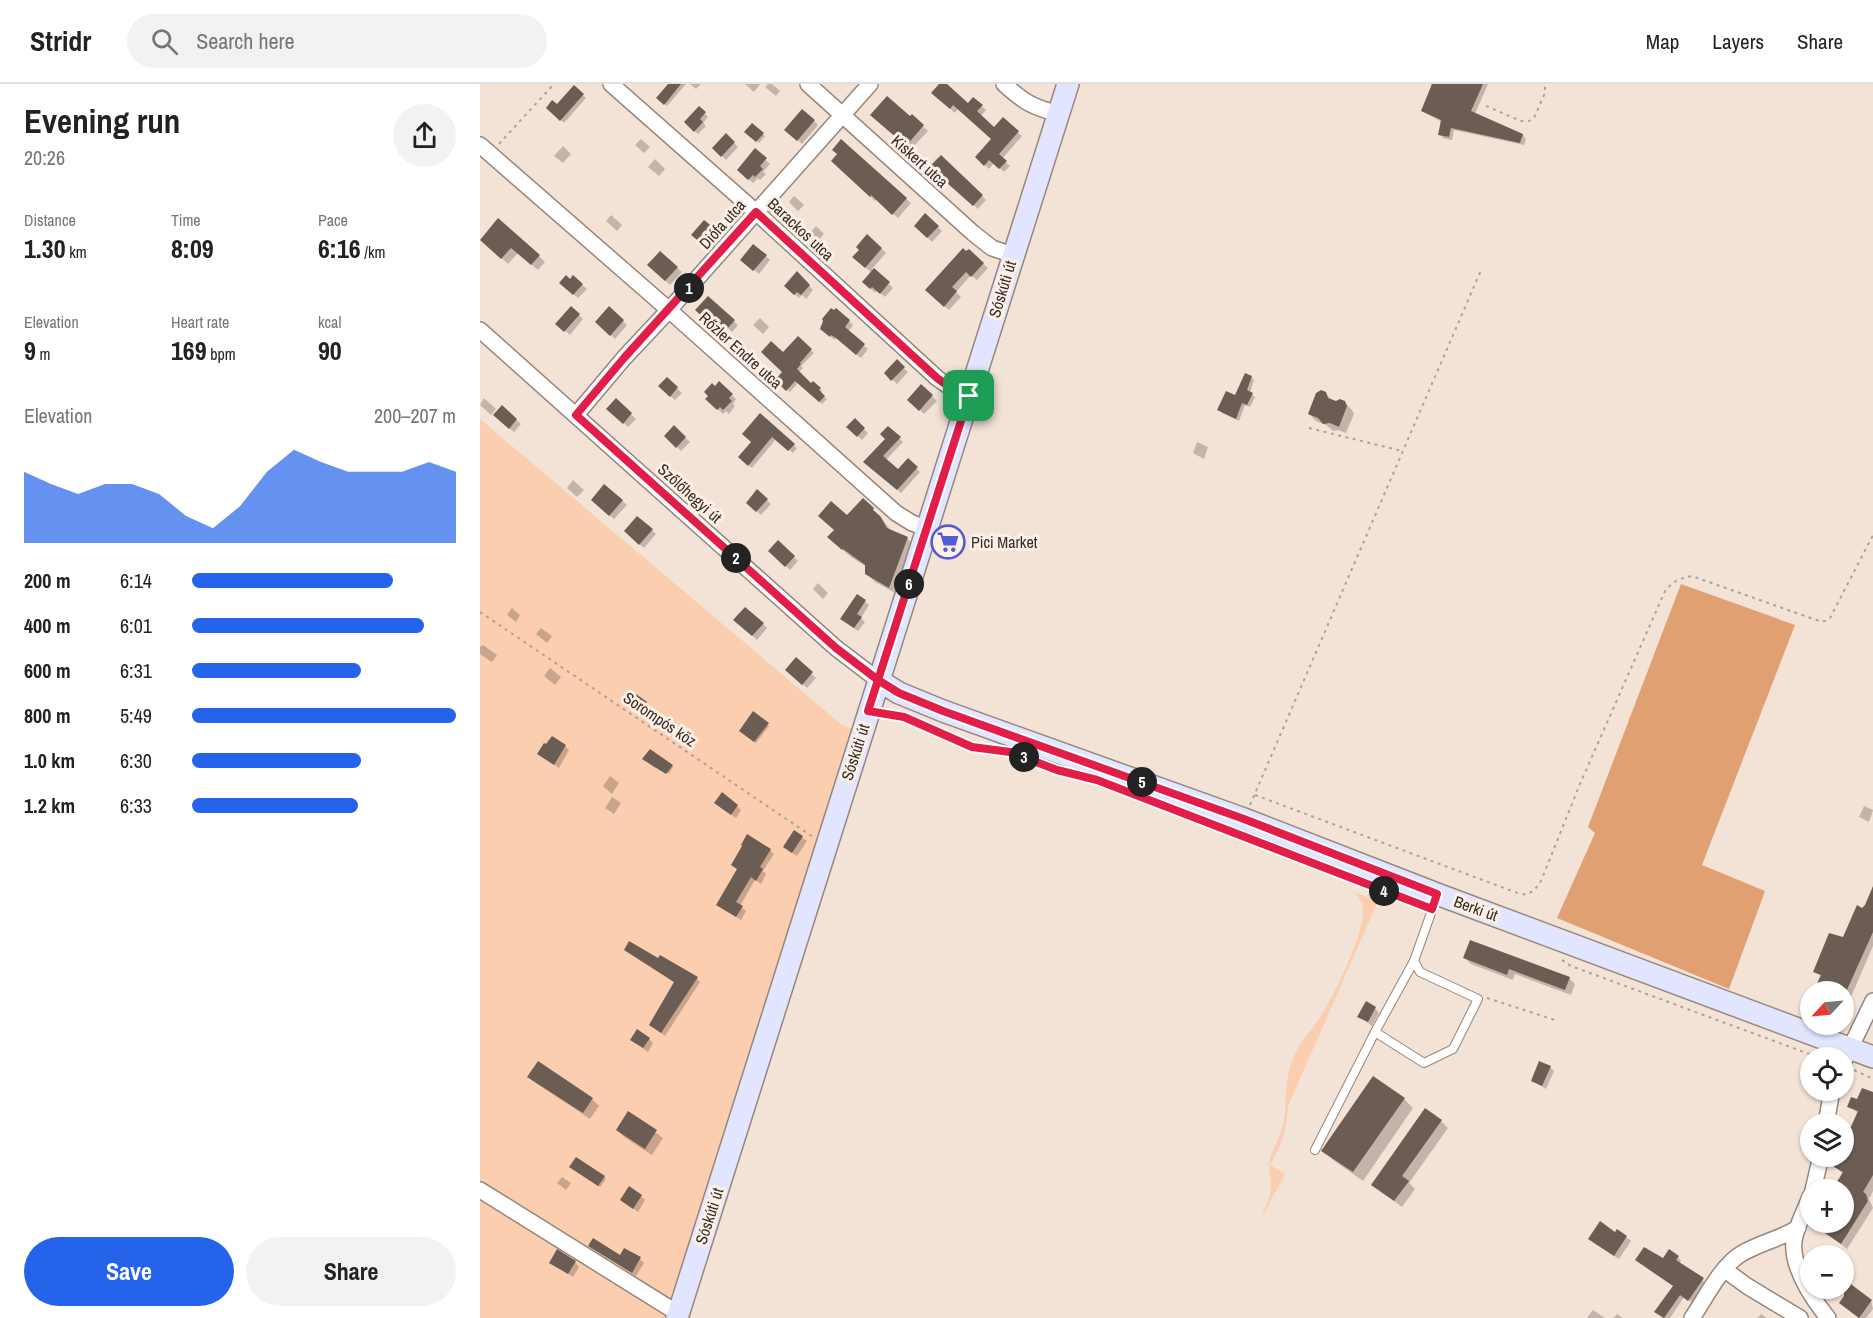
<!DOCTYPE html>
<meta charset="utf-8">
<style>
body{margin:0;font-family:"Archivo Narrow",sans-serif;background:#f2f2f2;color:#222;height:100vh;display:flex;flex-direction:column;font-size:22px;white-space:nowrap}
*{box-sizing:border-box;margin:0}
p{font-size:20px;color:#767676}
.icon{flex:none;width:33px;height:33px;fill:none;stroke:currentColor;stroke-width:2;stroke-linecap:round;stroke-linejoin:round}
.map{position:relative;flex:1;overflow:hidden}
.panel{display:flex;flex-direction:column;background:#fff;width:480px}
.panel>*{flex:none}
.needle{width:39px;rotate:244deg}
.fabs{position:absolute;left:1320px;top:897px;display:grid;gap:12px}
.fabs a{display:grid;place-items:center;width:54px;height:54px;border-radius:50%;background:#fff;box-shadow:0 2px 4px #0004;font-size:30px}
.pin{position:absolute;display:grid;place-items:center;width:51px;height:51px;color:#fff;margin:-26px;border-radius:12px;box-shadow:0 3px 9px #0006}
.km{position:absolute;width:30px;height:30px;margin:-15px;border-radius:50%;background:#222;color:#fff;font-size:16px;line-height:30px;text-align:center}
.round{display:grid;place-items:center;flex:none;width:63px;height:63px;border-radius:32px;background:#f2f2f2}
.headline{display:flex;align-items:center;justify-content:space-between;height:102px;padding:0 24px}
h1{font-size:33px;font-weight:700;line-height:45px}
.metrics{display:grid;grid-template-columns:repeat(3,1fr);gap:9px;height:102px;padding:6px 24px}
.metrics div{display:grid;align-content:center}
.metrics b{font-size:26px;font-weight:700}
.metrics small{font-size:16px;font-weight:400}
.metrics p{font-size:16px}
.chart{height:168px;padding:12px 24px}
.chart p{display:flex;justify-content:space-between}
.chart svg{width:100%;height:108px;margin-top:6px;fill:#2563eb;opacity:.7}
.primary-button{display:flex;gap:12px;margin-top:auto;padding:12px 24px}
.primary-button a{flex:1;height:69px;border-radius:36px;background:#2563eb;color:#fff;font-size:24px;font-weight:700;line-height:69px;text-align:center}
.primary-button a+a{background:#f2f2f2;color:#222}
ul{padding:0 24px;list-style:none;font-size:20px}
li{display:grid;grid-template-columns:96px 72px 1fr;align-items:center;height:45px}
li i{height:15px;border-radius:8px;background:#2563eb}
header{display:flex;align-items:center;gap:36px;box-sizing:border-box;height:84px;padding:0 30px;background:#fff;border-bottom:2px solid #e0e0e0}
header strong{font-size:28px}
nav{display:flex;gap:33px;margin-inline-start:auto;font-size:21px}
.search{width:420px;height:54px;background:#f2f2f2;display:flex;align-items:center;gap:15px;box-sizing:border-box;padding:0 21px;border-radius:33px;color:#767676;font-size:22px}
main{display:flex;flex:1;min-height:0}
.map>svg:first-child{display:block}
</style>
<header>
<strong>Stridr</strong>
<div class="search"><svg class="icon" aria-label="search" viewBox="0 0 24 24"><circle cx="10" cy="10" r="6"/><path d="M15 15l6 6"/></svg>Search here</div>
<nav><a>Map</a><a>Layers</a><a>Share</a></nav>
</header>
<main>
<section class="panel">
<div class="headline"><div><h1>Evening run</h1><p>20:26</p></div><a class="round"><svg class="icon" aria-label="share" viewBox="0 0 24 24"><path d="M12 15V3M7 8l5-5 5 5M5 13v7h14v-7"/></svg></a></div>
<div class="metrics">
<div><p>Distance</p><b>1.30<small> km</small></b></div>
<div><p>Time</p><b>8:09</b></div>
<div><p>Pace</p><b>6:16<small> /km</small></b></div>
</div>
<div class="metrics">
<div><p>Elevation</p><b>9<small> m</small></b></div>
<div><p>Heart rate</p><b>169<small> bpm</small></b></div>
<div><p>kcal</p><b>90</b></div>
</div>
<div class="chart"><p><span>Elevation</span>200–207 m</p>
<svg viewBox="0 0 160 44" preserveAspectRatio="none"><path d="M0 44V15L10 20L20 24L30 20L40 20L50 24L60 33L70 38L80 29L90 15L100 6L110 11L120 15L130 15L140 15L150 11L160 15V44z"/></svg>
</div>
<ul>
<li><b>200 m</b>6:14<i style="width:76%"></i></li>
<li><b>400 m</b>6:01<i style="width:88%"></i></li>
<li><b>600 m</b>6:31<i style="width:64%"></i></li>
<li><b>800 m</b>5:49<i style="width:100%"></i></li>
<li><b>1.0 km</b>6:30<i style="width:64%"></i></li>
<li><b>1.2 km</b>6:33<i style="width:63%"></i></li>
</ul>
<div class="primary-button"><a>Save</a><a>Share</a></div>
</section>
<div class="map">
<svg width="1393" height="1234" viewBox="0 0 1393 1234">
<rect width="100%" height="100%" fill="#f3e2d6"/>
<!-- green -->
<path fill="#faceae" d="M0,335L362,641L387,650L204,1234H0Z
M874,808L898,817L808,1022C807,1045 802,1061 790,1081L805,1090L782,1133C785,1123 791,1112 791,1102C791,1093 788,1084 790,1075C794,1061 802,1050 804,1036C808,1010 803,994 816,968C821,957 830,948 837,938C851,918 886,848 883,824C883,818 879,813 874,808Z"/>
<!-- forest -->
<path fill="#e0a072" d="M1201,500L1315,541L1222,781L1285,807L1249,905L1077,834L1115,749L1108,743Z"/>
<!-- shadow -->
<path fill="#0003" d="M190,0H206L187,22L178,14Z
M210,0H221L216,5Z
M265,0H280L274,8Z
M288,0H292L300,7L296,12L285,3Z
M461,0H465L488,21L493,15L506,26L501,32L514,45L523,35L542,52L522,75L530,82L524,88L514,79L509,85L497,73L513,55L478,25L475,29L457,13Z
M950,0H1008L995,30L1043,51L1046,55L1044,61L974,46L972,56L963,54L960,50L962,38L942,27L953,2Z
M94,3L106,14L84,39L68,24L77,23Z
M219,24L228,33L223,39L226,42L218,50L206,38Z
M432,32L448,47L431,65L397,35L430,34Z
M334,37L338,41L322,60L311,50Z
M272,41L285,52L279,59L266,48Z
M246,51L258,63L246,76L234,64Z
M161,55L170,63L164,69L155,61Z
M361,58L431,119L418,134L397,115L395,117L353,77L359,71Z
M83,62L91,70L83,79L74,72Z
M275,67L290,80L283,88L286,90L280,96L278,94L273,99L263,90Z
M461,73L506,116L498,125L456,88Z
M175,75L185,85L179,92L168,83Z
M314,112L324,121L318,127L309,118Z
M131,131L142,141L137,147L126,137Z
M445,132L462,147L452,158L436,142Z
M224,138L238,150L227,163L218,156Z
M336,142L344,150L338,157L330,149Z
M387,152L406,169L392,185L413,204L405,213L397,206L395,209L384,198L392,189L374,173L380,166Z
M1,155L59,172L65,178L58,186L38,169L28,180Z
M489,167L508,184L497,196L491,191L476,208L481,213L469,226L447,206Z
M180,169L202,188L190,201L169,181Z
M286,172L290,176L279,190L267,180Z
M317,189L333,206L326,215L322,211L319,214L311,207Z
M93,193L107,205L98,214L81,199L90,197Z
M228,214L258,241L252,248L248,244L242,249L217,226Z
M91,224L103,235L90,251L77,239Z
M129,224L147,241L135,255L121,242Z
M280,234L289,243L283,250L273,241Z
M369,237L373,241L368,248L388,265L381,274L356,254L355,256L346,249Z
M318,254L334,269L321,282L323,284L318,289L331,301L333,299L342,307L341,310L347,315L342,320L318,299L310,308L297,296L304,288L303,271Z
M417,278L428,288L417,300L406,289Z
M771,293L774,296L770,309L775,313L770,323L765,321L759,337L742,329L739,326L755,313Z
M187,295L202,309L195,316L180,302Z
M239,299L256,315L253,320L255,322L249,330L246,327L243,330L227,315Z
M441,302L457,317L444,330L429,316Z
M845,309L853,317L864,318L872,326L874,330L866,349L858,346L853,347L846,341L836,337L829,330Z
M4,314L16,325L11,331L0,321Z
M136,316L156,335L148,343L128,325Z
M22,323L41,340L34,348L19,336Z
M280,331L317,364L313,369L296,355L272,384L260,373L273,359Z
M375,336L388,349L382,356L368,343Z
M194,343L210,358L201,367L186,352Z
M408,344L423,358L406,376L418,387L428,377L440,388L421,409L389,382L406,355Z
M717,358L728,363L724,375L713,369Z
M93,396L104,406L97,413L87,404Z
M125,402L147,421L134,435L117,420Z
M278,408L291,420L281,431L268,419Z
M383,416L401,433L411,447L427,454L435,463L417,510L395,498L386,489L387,483L371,473L357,461Z
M172,446L176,450L164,464L150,452Z
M298,458L318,477L310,486L290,467Z
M338,499L348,509L343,515L333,505Z
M378,512L389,521L381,534L385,538L378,547L365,538Z
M32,524L40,531L36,538L27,531Z
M260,540H283L287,544L277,556Z
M61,544L72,552L67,559L56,550Z
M3,561L17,571L12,578L0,570V563Z
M316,575L336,594L327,604L311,590Z
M70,584L81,593L75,601L64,592Z
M166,619L170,623L165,630L152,621Z
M274,629L289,642L276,659L261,647Z
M85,662L89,666L79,684L59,670Z
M166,677L192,682L193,683L189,690L177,682L175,684Z
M130,692L139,699L132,710L123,702Z
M132,713L141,719L134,730L125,724Z
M257,722L261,726L256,734L240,723Z
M1384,722L1393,726L1389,738L1379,733Z
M314,748L327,757L317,772L309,767Z
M290,766L294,770L283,787L286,790L281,800L275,796L260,822L266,827L261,836L238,821L258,786L253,781Z
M1393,806V862L1364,929V908L1335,888L1364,854L1386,822Z
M146,866L217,895L220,898L185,952L171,941L195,899Z
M985,874L1089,894L1095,900L1091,911L1035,890L1033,896L991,880Z
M895,924L899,929L892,942L879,932Z
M169,955L173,959L168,968L152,956Z
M58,979L112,1015L119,1022L110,1035L56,999L49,992Z
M1070,983L1074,987L1066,1005L1052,996Z
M1383,1005L1393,1010V1107L1389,1115L1393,1124L1367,1165L1340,1144L1344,1138H1364L1363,1090L1356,1083L1369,1060L1364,1055V1052L1366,1047L1370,1049L1379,1030L1369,1022L1377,1017Z
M924,1015L933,1024L883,1097L853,1076L843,1066Z
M149,1029L183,1054L172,1071L144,1053L137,1046Z
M961,1037L968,1044L929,1099L935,1105L922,1123L893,1101Z
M93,1085L124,1093L126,1095L120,1103Z
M82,1093L91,1099L86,1106L77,1099Z
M161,1112L165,1116L158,1128L142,1116Z
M1146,1153L1151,1157L1139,1175L1114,1159Z
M110,1162L141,1173L160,1175L164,1179L156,1192Z
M1198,1173L1201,1177L1199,1180L1226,1199L1213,1219L1204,1213L1190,1234H1183L1176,1228L1194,1202L1184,1176Z
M1364,1177L1372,1185L1364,1196Z
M71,1178H95L99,1183L93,1193Z
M1391,1217L1393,1225L1386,1234H1379L1365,1223Z
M1113,1226L1125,1234H1107Z
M1137,1230L1143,1234H1134Z
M1281,1230L1287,1234H1278Z"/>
<!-- building -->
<path fill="#6c5d54" d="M188,0H201L184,21L176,14Z
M459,0H467L488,19L493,13L503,21L497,27L514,43L523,33L539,47L519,70L527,77L519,85L509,76L504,82L495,73L511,55L473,21L470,25L451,9Z
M952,0H1003L991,27L1043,50L1040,59L971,44L969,53L958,51L961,36L941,27Z
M94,1L104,10L80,37L66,24L72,16L77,20Z
M407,12L430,32L432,30L444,41L426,62L390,31Z
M219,22L226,28L220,35L223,38L214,48L204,38Z
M322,25L335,36L317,57L304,46Z
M272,39L284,49L276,58L264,48Z
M246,49L255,58L241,73L232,64Z
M361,55L427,114L412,131L391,111L390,113L351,77L357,70L352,66Z
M275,64L287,74L280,82L283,85L275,93L273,91L268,96L257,86Z
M461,71L503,111L493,122L449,83Z
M445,129L459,142L447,154L434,142Z
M18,134L60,171L51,181L31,164L21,175L0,156Z
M224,136L234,144L222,160L211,151Z
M387,150L402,164L385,184L372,173L379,166L376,163Z
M273,160L287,171L273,187L260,176Z
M483,164L486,167L489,165L504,179L491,193L486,188L472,203L477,207L464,223L445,206Z
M180,167L198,183L185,197L167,181Z
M394,184L410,198L400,210L392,203L390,205L382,198Z
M317,187L330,201L321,211L317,208L314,211L304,202Z
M86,191L90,195L93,191L103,200L93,211L79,199Z
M228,212L255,236L247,245L243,241L237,246L215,226Z
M91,222L100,230L84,248L75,240Z
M129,222L144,236L130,252L115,238Z
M351,224L354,226L356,224L370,236L365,243L385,260L376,271L356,254L351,251L350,253L340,245L343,237L342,235Z
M318,252L332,265L320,279L321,280L317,285L331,299L333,297L341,304L339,306L345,312L339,318L315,297L306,307L295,296L302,288L281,268L291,257L303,268Z
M417,275L425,283L411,297L404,289Z
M765,289L772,292L767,306L773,309L767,321L762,319L756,335L737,326L746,307L755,311Z
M187,293L198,303L190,313L178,302Z
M239,297L253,310L249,314L252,317L243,326L240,323L237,326L225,315L228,312L224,308L232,299L235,302Z
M441,300L453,311L439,327L427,316Z
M841,306L846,308L848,314L856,317L860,315L865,317L867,322L859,343L850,339L843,340L838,334L828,330L836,309Z
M136,314L152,329L143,340L126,325Z
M22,321L37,335L29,345L13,331Z
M280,329L315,360L308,367L292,353L268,382L258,373L271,358L262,350Z
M375,334L385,344L377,353L366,343Z
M194,341L206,353L196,364L184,352Z
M408,342L421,353L403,372L418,385L428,374L438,383L417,406L383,378L405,355L400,350Z
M124,400L143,416L129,432L111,416Z
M277,405L288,415L276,428L266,419Z
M383,414L394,424L393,426L400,432L407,444L428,453L409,504L385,490V481L363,465L362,466L347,453L354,446L338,432L351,417L367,431Z
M157,432L173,445L159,461L144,447Z
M298,456L315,472L305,483L288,467Z
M377,510L386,516L377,530L382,533L374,544L360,535Z
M265,523L284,539L272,552L253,536Z
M316,573L333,588L322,601L305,586Z
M152,607L167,618L160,627L145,617Z
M273,627L289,639L274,658L259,647Z
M72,652L86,661L74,681L57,670L64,659L66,660Z
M170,665L193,681L186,690L162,675Z
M242,708L258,721L251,731L234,719Z
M314,746L323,752L312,769L303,763Z
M267,750L291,765L280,783L283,785L276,797L271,793L256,818L263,822L256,833L236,821L257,785L251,781L262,762L261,761Z
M1393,802V848L1366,908H1333L1341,891L1333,888L1349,849L1363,853L1377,821L1382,824L1385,821Z
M990,856L1090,893L1085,906L1029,885L1027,891L983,874Z
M149,857L178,874L180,871L218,893L181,949L169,941L194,898L144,866Z
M886,917L896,923L888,938L877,933Z
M157,945L170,954L163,964L150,956Z
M58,977L113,1014L103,1029L47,993Z
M1059,977L1071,982L1062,1002L1051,997Z
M893,992L925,1014L873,1088L841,1067Z
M1382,1004L1393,1008V1091L1383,1108L1386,1110L1388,1117L1361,1160L1330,1139L1364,1138V1129L1368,1123L1364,1120V1106H1352L1363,1088L1354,1083L1360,1072H1364V1067L1368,1058L1364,1056V1044L1369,1047L1378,1027L1367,1023L1371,1013L1377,1015Z
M945,1024L962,1036L922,1092L929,1097L914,1117L891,1101Z
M148,1027L177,1046L165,1065L136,1046Z
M96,1073L125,1092L118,1102L89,1083Z
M149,1102L162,1111L153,1125L140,1116Z
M1120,1137L1135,1148L1137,1145L1147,1152L1134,1172L1108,1155Z
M113,1154L140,1171L144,1164L161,1173L152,1189L108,1162Z
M1164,1163L1183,1174L1189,1165L1199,1172L1196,1176L1224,1194L1208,1217L1200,1211L1184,1234L1174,1228L1193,1202L1155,1176Z
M77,1165L96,1177L88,1190L69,1179Z
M1364,1195L1392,1216L1379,1234L1359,1219L1364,1212Z"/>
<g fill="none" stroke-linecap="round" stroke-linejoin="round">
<defs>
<path id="lane" d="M536,677L543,657
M895,948L944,979L973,965L998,915L940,888L934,877
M835,1066L895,948L934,877L957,812"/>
<path id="street" d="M131,0L276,128L457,294L471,304L489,312
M328,0L493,149L512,164L533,171
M524,0C544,18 552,23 579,30
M0,61L189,226L416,429L432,439L446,444
M0,246L356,564L398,596
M96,331L144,274L189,226L390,0
M1364,977L1393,917
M1346,1040L1352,1006
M0,1106L199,1230
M1333,1106L1341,1072
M1330,1113C1325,1127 1316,1142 1314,1157C1311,1184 1332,1214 1348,1234
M1245,1186L1267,1202L1320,1234
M1212,1234C1225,1215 1241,1182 1261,1170C1279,1159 1300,1155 1318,1144"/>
<path id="secondary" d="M398,596L419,609L463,627L764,735L957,810L1393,973
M197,1234L588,0"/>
</defs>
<!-- lane casing -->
<use href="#lane" stroke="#96867c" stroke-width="10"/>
<!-- street casing -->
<use href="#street" stroke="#96867c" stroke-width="18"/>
<!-- secondary casing -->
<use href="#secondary" stroke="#96867c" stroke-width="24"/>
<!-- path -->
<path stroke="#aea197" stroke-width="2" stroke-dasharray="3 4.5" stroke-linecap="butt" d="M1006,22L1041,37H1049L1054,34L1065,9V0
M19,60L74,0
M829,344L922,367
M0,528L333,753
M405,630L424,633L492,663L516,664
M775,711L1040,810C1051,811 1055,806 1061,797L1100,700L1185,507C1192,498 1200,494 1212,492L1339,537H1345L1350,534L1393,451
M770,721L1002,184
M1082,876L1091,882L1340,974
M1007,914L1075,936
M1374,986L1393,995"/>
<!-- lane -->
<use href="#lane" stroke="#fff" stroke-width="8"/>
<!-- street -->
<use href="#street" stroke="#fff" stroke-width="15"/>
<!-- secondary -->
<use href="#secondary" stroke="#e1e5fd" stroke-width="21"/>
</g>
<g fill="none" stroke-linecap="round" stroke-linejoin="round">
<defs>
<path id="route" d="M489,312L471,304L457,294L276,128L144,274L96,331L356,564L398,596L388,627L424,633L492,663L530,668L577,686L617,696L952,825L957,810L764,735L463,627L419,609L398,596L489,312"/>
</defs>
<!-- route casing -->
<use href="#route" stroke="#fff" stroke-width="12"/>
<!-- route -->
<use href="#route" stroke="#e11d48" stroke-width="8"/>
</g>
<!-- icons -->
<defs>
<symbol id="supermarket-ring" viewBox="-11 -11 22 22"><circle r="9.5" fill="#fef0e6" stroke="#545cd3" stroke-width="1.5"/><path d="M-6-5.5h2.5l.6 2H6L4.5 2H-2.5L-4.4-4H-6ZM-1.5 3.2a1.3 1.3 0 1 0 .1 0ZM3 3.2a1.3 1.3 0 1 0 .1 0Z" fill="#545cd3"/></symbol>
</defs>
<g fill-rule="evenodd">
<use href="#supermarket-ring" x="449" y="439" width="38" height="38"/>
</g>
<g text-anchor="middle" stroke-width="6" stroke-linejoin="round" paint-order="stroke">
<!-- street labels -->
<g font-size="16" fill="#332d28" stroke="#fef0e6">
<text transform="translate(440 77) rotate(42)" y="6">Kiskert utca</text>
<text transform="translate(242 140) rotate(-48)" y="6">Diófa utca</text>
<text transform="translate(321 145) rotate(43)" y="6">Barackos utca</text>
<text transform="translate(522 205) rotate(-73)" y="6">Sóskúti út</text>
<text transform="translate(261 266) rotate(42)" y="6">Rőzler Endre utca</text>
<text transform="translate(210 409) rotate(42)" y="6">Szőlőhegyi út</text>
<text transform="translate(180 635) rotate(34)" y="6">Sorompós köz</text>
<text transform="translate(375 668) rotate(-72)" y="6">Sóskúti út</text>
<text transform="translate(996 824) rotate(20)" y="6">Berki út</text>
<text transform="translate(229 1132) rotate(-72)" y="6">Sóskúti út</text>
</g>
<!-- poi labels -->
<g font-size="16" fill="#332d28" stroke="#fef0e6" text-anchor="start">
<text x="491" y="464">Pici Market</text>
</g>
</g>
</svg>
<div class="fabs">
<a><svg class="needle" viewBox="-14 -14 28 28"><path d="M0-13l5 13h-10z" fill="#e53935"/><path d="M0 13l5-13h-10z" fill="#767676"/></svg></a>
<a><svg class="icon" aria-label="locate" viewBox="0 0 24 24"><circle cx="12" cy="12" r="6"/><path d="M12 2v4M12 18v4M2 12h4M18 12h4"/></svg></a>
<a><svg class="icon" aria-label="layers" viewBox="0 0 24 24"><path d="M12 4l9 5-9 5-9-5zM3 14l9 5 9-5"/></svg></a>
<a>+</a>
<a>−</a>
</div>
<div class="pin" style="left:489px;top:312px;background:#1e9e55"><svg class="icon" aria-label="arrive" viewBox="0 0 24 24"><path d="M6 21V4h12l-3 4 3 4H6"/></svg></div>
<b class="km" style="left:209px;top:204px">1</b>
<b class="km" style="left:256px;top:474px">2</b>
<b class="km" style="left:544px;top:673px">3</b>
<b class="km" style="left:904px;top:807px">4</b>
<b class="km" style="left:662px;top:698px">5</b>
<b class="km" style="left:429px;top:500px">6</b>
</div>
</main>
